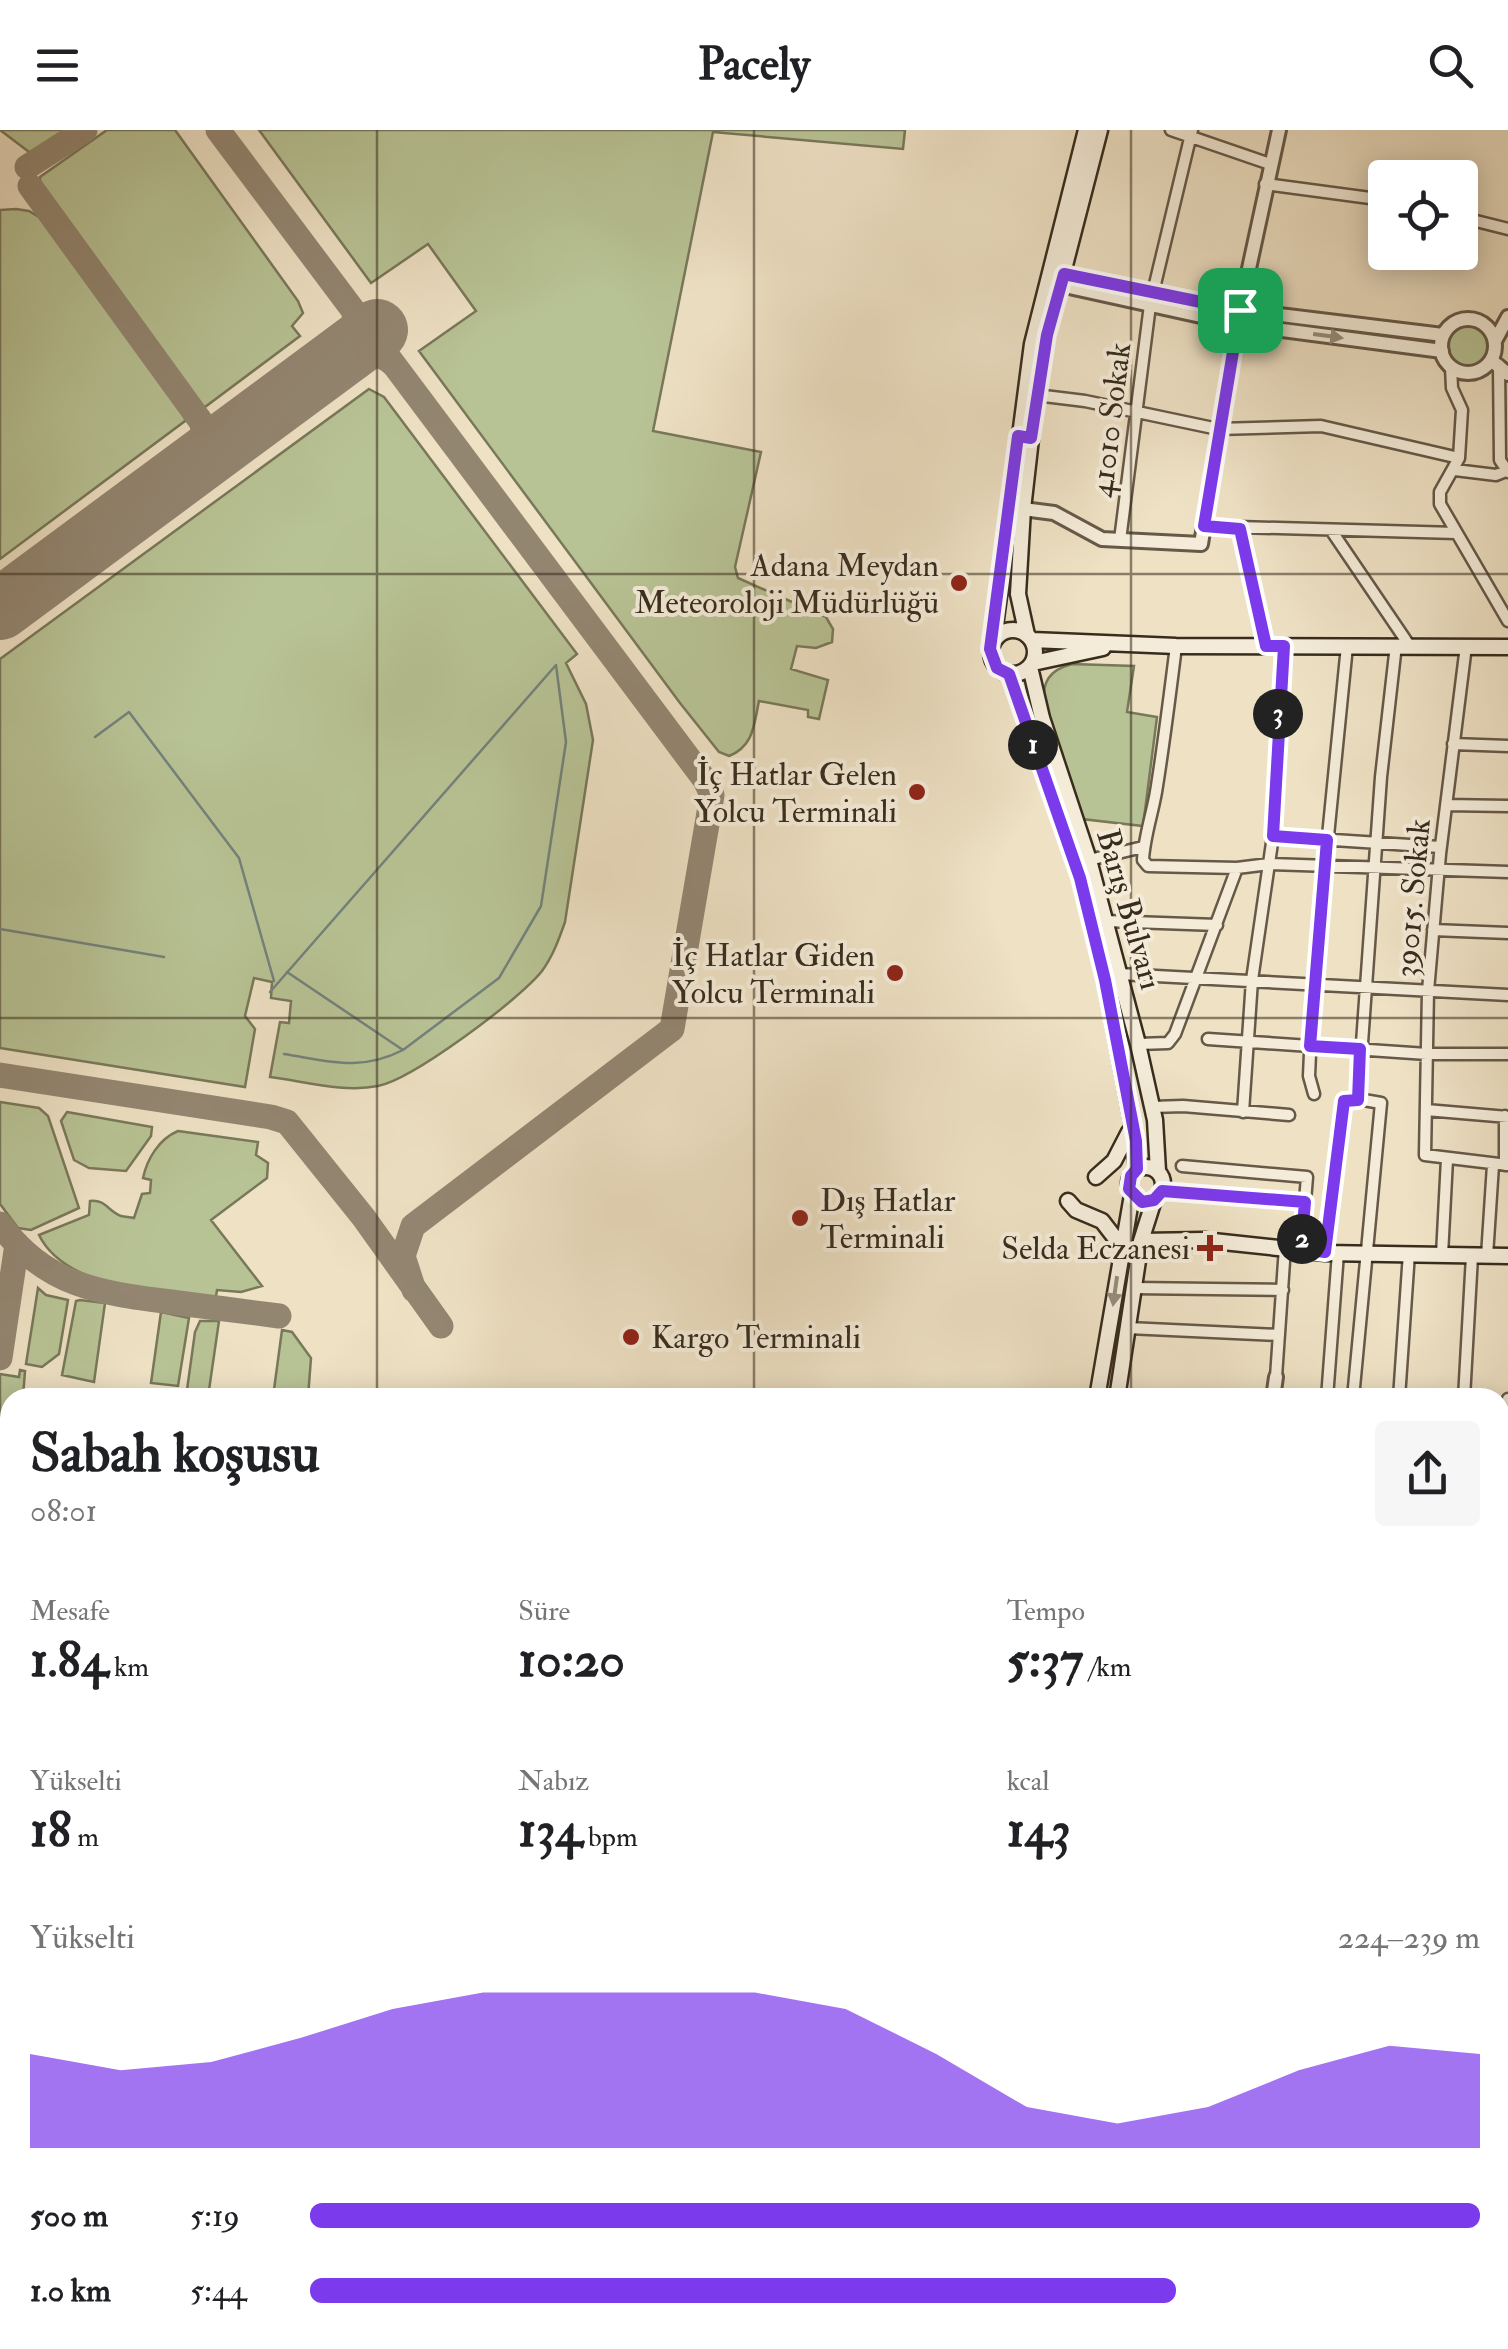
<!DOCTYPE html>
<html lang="tr">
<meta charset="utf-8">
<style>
body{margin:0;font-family:"IM FELL Double Pica",serif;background:#f6f6f6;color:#202124;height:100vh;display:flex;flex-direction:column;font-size:38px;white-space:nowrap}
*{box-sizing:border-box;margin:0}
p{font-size:32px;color:#757577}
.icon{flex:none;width:55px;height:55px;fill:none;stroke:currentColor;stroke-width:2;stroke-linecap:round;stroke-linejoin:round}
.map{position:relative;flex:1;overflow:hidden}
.sheet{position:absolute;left:0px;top:1258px;width:1510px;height:962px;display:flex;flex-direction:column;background:#fff;border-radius:30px 30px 0 0;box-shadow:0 5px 25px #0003}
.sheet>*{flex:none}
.fabs{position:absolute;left:1368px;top:30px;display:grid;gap:20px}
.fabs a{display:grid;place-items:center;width:110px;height:110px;border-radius:10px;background:#fff;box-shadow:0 5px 25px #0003;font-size:50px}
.pin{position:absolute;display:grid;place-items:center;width:85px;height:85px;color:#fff;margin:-42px;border-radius:20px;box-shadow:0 5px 15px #0006}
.km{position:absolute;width:50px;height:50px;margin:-25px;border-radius:50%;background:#222;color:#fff;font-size:28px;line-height:50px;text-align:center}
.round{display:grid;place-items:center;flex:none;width:105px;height:105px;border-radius:10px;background:#f6f6f6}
.headline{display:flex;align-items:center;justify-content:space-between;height:170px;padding:0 30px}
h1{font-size:55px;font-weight:800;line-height:75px}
.figures{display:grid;grid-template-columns:repeat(3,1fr);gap:15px;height:170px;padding:10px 30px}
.figures div{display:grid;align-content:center}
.figures b{font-size:50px;font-weight:800}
.figures small{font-size:28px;font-weight:400}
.figures p{font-size:28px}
.chart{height:280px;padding:20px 30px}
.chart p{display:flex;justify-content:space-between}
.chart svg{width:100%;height:180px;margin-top:10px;fill:#7c3aed;opacity:.7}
ul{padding:0 30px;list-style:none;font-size:32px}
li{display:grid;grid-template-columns:160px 120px 1fr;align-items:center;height:75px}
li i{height:25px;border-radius:12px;background:#7c3aed}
header{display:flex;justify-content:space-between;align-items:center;height:130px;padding:0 30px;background:#fff;font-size:45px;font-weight:800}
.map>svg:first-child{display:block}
</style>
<header><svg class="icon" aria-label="menu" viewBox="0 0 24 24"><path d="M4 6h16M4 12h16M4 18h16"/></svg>Pacely<svg class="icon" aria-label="search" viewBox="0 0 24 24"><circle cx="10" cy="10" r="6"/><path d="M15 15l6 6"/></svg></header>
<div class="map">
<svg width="1508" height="2219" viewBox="0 0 1508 2219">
<rect width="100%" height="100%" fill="#eee1c4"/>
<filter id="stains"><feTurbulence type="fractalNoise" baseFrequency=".002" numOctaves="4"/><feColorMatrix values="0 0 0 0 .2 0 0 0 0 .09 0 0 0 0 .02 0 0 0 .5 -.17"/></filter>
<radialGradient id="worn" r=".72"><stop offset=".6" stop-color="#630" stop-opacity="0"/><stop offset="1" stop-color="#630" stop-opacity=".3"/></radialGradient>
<!-- green -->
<path fill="#b8c395" stroke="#78785a" stroke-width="2.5" d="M0,0H69L41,20L29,22Z
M107,0H175L298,171L303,183L292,196L300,206L205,277L192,271L40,53V47Z
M259,0H905L903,19L713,2L653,301L761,322L735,437L738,448L826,487L833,499L832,512L816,518L797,516L791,539L828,550L819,589L808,587V580L759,571C754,594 754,616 729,626L719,622L680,573L419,221L476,181L428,114L371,153Z
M16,79L29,81L52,95L185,278V291L0,429V80Z
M1448 216a21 21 0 1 1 42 0a21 21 0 1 1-42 0Z
M369,259L384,267L577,524L566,533L586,574L593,610L565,792C559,809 553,826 542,841C519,870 413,949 378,956C343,963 304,951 270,947L280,892L289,893L291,871L271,868L272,852L254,848L245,886L255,899L245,957L0,918V529Z
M1072,534L1134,536L1127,582L1157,587L1143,696L1082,689L1044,574C1042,552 1049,540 1072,534Z
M0,972L39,978L48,986L79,1078L31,1100L18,1098L0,1074Z
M67,982L152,997L151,1006L126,1041L89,1038L74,1030L61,991Z
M178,1001L258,1012L256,1025L268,1033L267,1048L211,1090L262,1156L241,1162L217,1160L215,1172C162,1162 66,1160 39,1105L89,1085L90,1071C105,1069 108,1081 121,1086C126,1087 130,1087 134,1088L142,1064L150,1063L151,1050L143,1048C147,1029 159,1009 178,1001Z
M38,1158L46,1165L68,1170L59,1224L42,1237L26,1234Z
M80,1170L105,1173L94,1252L62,1245L76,1171Z
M161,1182L189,1188L178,1256L151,1253Z
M200,1191H219L208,1267H186L195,1202Z
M282,1200L292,1202L311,1228L308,1267H273Z
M20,1240L25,1241L23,1267L10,1268V1298L0,1297V1244L19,1247Z
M0,1305L10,1307V1406L0,1407Z"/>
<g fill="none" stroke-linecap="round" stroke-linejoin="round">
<!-- stream -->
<path stroke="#73827c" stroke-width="2.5" d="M95,607L129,582L239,728L274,851
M0,799L164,827
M270,862L556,535L566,612L541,776L499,848L403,920
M284,924C329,931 360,942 403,920L287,842"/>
<!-- taxiway -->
<path stroke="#938671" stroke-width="25" d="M218,0L395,236C376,217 357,221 335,232L358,205L354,184
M27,37L85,0
M30,56L202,293L204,311L197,333
M395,236L705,650L712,665L672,899L413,1096L403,1126L414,1160
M0,945L271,987L287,992L364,1088L441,1196
M0,1094C45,1156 100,1163 171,1172C207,1177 243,1181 279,1186
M0,1228L17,1114"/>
<!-- runway -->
<path stroke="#938671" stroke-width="62" d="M0,479L377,200"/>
<defs>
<path id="minor" d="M1171,0L1270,34
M1265,54L1385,70
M1460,87L1508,99
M1499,235L1500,330L1508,342
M1451,237L1452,258L1462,280L1459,328L1440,362V374L1508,491
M1036,265L1085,271L1218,299L1321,296L1459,328
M1455,340L1496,345L1508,340
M1204,396L1456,403
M1240,399L1266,515
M1331,400L1409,515
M1120,410L1150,175L1192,0
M1176,516C1170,564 1164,613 1156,662C1152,685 1144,708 1143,730L1148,736L1237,738L1269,734L1508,742
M1466,516L1440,724L1428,861L1425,1025L1508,1035
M1453,614L1508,616
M1446,675L1508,676
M1273,706L1440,717
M1089,730L1143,717
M1105,791L1217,795
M1433,800L1508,803
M1119,844L1508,865
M1208,909L1427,924H1508
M1138,914L1168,913L1175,904L1237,738
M1314,964L1309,946L1313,856L1347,516
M1152,977L1183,976L1289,985
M1426,980L1508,987
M1243,982L1252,850L1273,706L1284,516
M1505,1035V986
M1182,1036L1307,1047L1301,1119
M1162,1061L1305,1073
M1325,1123L1344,971L1358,969L1381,647L1396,515
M1442,1125L1447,1029
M1487,1126L1493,1035
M1133,1158L1283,1160
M1128,1198L1279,1205
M1276,1247L1285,1117
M1327,1268L1338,1123
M1353,1268L1381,973L1358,969
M1399,1268L1409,1123
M1464,1268L1472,1126
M1507,1295L1508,1269
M1500,1332L1508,1331
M1500,1360H1508
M1500,1392H1508
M1500,1444L1508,1441
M1500,1488L1508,1489
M1500,1539H1508
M1500,1585H1508
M1500,1612H1508
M1500,1639H1508
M1500,1668L1508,1669
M1500,1701L1508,1702
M1500,1734L1508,1735
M1500,1765L1508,1766
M1501,1959L1508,1993
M1500,2185L1508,2215
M180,2210V2219
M296,2210L297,2219
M345,2210V2219
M373,2210L375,2219
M399,2210L400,2219
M426,2210L427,2219
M448,2210L449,2219
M492,2210L493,2219
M530,2210L532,2219
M576,2210L577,2219
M623,2210L624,2219
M740,2210L741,2219
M816,2210L818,2219
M1172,2210L1173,2219
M1262,2210L1264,2219
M1345,2210L1348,2219
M1441,2210L1443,2219
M1487,2210L1489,2219
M54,2219V2210
M87,2219V2210
M132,2219L133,2210
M680,2219L716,2210"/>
<path id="tertiary" d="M1063,144L1240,180L1443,205
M1060,155L1237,194L1442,221
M1441 216a27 27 0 1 1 54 0a27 27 0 1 1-54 0Z
M1495,211L1508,187
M1491,230L1508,244
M1023,379L1054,383L1102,409L1201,414L1237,194L1279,0
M1273,1268L1276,1247"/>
<path id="secondary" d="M991 522a22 22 0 1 1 44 0a22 22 0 1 1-44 0Z
M1027,505L1018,464L1023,379L1036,265L1047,205L1100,0
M1032,510L1176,516L1508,517
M993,512L1032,214L1086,0
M1033,533L1103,518
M1030,537L1042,588L1089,730L1138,914L1155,990L1158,1041
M1009,544L1080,748L1105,850L1132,992L1137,1039
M1129 1054a17 17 0 1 1 34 0a17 17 0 1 1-34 0Z
M1096,1047L1114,1031L1129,1002L1134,1000
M1068,1071L1076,1080L1102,1091L1122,1117
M1141,1111L1204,1110L1325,1123L1508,1126
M1097,1268L1132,1065
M1117,1268L1141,1111L1154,1070
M1500,1853L1508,1796
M1500,1959L1508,1958
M0,2201L10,2199
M1091,2210V2219"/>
</defs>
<!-- minor casing -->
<use href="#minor" stroke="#665948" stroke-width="15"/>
<!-- tertiary casing -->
<use href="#tertiary" stroke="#665948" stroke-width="18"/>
<!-- secondary casing -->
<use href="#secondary" stroke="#382c1e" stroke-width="19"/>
<!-- minor -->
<use href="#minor" stroke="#f4ecd9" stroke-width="10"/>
<!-- tertiary -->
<use href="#tertiary" stroke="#f4ecd9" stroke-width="12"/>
<!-- secondary -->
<use href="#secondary" stroke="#f4ecd9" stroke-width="14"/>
</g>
<!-- one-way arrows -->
<defs><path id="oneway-solid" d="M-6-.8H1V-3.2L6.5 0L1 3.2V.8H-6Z" transform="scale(2.5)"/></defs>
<g fill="#968c7c">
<use href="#oneway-solid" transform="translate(1328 206) rotate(8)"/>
<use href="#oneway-solid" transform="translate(1115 1161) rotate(98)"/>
</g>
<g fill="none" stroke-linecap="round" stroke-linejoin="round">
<defs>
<path id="route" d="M1064,144L1240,180L1204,396L1240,399L1266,516H1284L1273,706L1327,710L1310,916L1360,919L1358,970L1344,971L1325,1122L1301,1119L1305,1072L1162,1061L1154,1070L1142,1072L1129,1059L1131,1046L1137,1039L1136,1011L1105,850L1080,748L1009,544L997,538L990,519L1018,306L1031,308L1047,205Z"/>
</defs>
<!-- route casing -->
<use href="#route" stroke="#fff" stroke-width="20"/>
<!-- route -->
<use href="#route" stroke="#7c3aed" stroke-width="12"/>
</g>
<!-- grid -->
<path fill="none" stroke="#382c1e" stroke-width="2.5" stroke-opacity="0.55" d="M377,0V1268M754,0V1268M1131,0V1268M0,444H1508M0,888H1508M0,1331H10M1500,1331H1508M0,1775H10M1500,1775H1508M377,2210V2219M754,2210V2219M1131,2210V2219"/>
<!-- markers -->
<g fill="#8f2418" stroke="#f4ecd9" stroke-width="4">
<circle cx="959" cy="453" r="10"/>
<circle cx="917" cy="662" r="10"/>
<circle cx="895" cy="843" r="10"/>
<circle cx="800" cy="1088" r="10"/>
<path d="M1205 1103h10v10h10v10h-10v10h-10v-10h-10v-10h10z"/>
<circle cx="631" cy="1207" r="10"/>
</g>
<g text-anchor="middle" stroke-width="8" stroke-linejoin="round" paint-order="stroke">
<!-- street labels -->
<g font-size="32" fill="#382c1e" stroke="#f4ecd9">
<text transform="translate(1110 290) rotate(-83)" y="11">41010 Sokak</text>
<text transform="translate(1412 768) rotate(-85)" y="11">39015. Sokak</text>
<text transform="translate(1130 779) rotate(74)" y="11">Barış Bulvarı</text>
</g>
<!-- poi labels -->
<g font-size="32" fill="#382c1e" stroke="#f4ecd9" text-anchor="end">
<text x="939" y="446">Adana Meydan<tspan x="939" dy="37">Meteoroloji Müdürlüğü</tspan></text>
<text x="897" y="655">İç Hatlar Gelen<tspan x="897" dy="37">Yolcu Terminali</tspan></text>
<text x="875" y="836">İç Hatlar Giden<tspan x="875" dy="37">Yolcu Terminali</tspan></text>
<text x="820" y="1081" text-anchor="start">Dış Hatlar<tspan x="820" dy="37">Terminali</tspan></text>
<text x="1190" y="1129">Selda Eczanesi</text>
<text x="651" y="1218" text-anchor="start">Kargo Terminali</text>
</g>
</g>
<rect width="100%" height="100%" filter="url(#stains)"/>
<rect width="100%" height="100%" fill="url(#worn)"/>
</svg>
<div class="fabs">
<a><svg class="icon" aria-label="locate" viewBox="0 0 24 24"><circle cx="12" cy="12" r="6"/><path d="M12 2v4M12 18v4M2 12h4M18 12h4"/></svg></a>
</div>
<div class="pin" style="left:1240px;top:180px;background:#1e9e55"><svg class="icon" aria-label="arrive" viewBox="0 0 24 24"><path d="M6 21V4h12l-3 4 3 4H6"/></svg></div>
<b class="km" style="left:1033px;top:615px">1</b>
<b class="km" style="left:1302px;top:1109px">2</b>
<b class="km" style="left:1278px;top:584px">3</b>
<section class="sheet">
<div class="headline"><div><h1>Sabah koşusu</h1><p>08:01</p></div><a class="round"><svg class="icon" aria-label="share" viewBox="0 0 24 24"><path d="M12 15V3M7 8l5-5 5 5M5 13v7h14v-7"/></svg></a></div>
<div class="figures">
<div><p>Mesafe</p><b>1.84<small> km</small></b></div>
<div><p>Süre</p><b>10:20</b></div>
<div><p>Tempo</p><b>5:37<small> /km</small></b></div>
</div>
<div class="figures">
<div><p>Yükselti</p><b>18<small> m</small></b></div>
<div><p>Nabız</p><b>134<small> bpm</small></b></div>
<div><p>kcal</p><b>143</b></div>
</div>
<div class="chart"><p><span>Yükselti</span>224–239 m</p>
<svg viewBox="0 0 160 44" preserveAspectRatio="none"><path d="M0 44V21L10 25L20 23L30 17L40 10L50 6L60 6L70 6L80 6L90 10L100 21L110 34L120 38L130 34L140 25L150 19L160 21V44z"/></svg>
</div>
<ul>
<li><b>500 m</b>5:19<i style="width:100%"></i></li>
<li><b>1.0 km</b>5:44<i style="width:74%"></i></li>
</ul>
</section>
</div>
